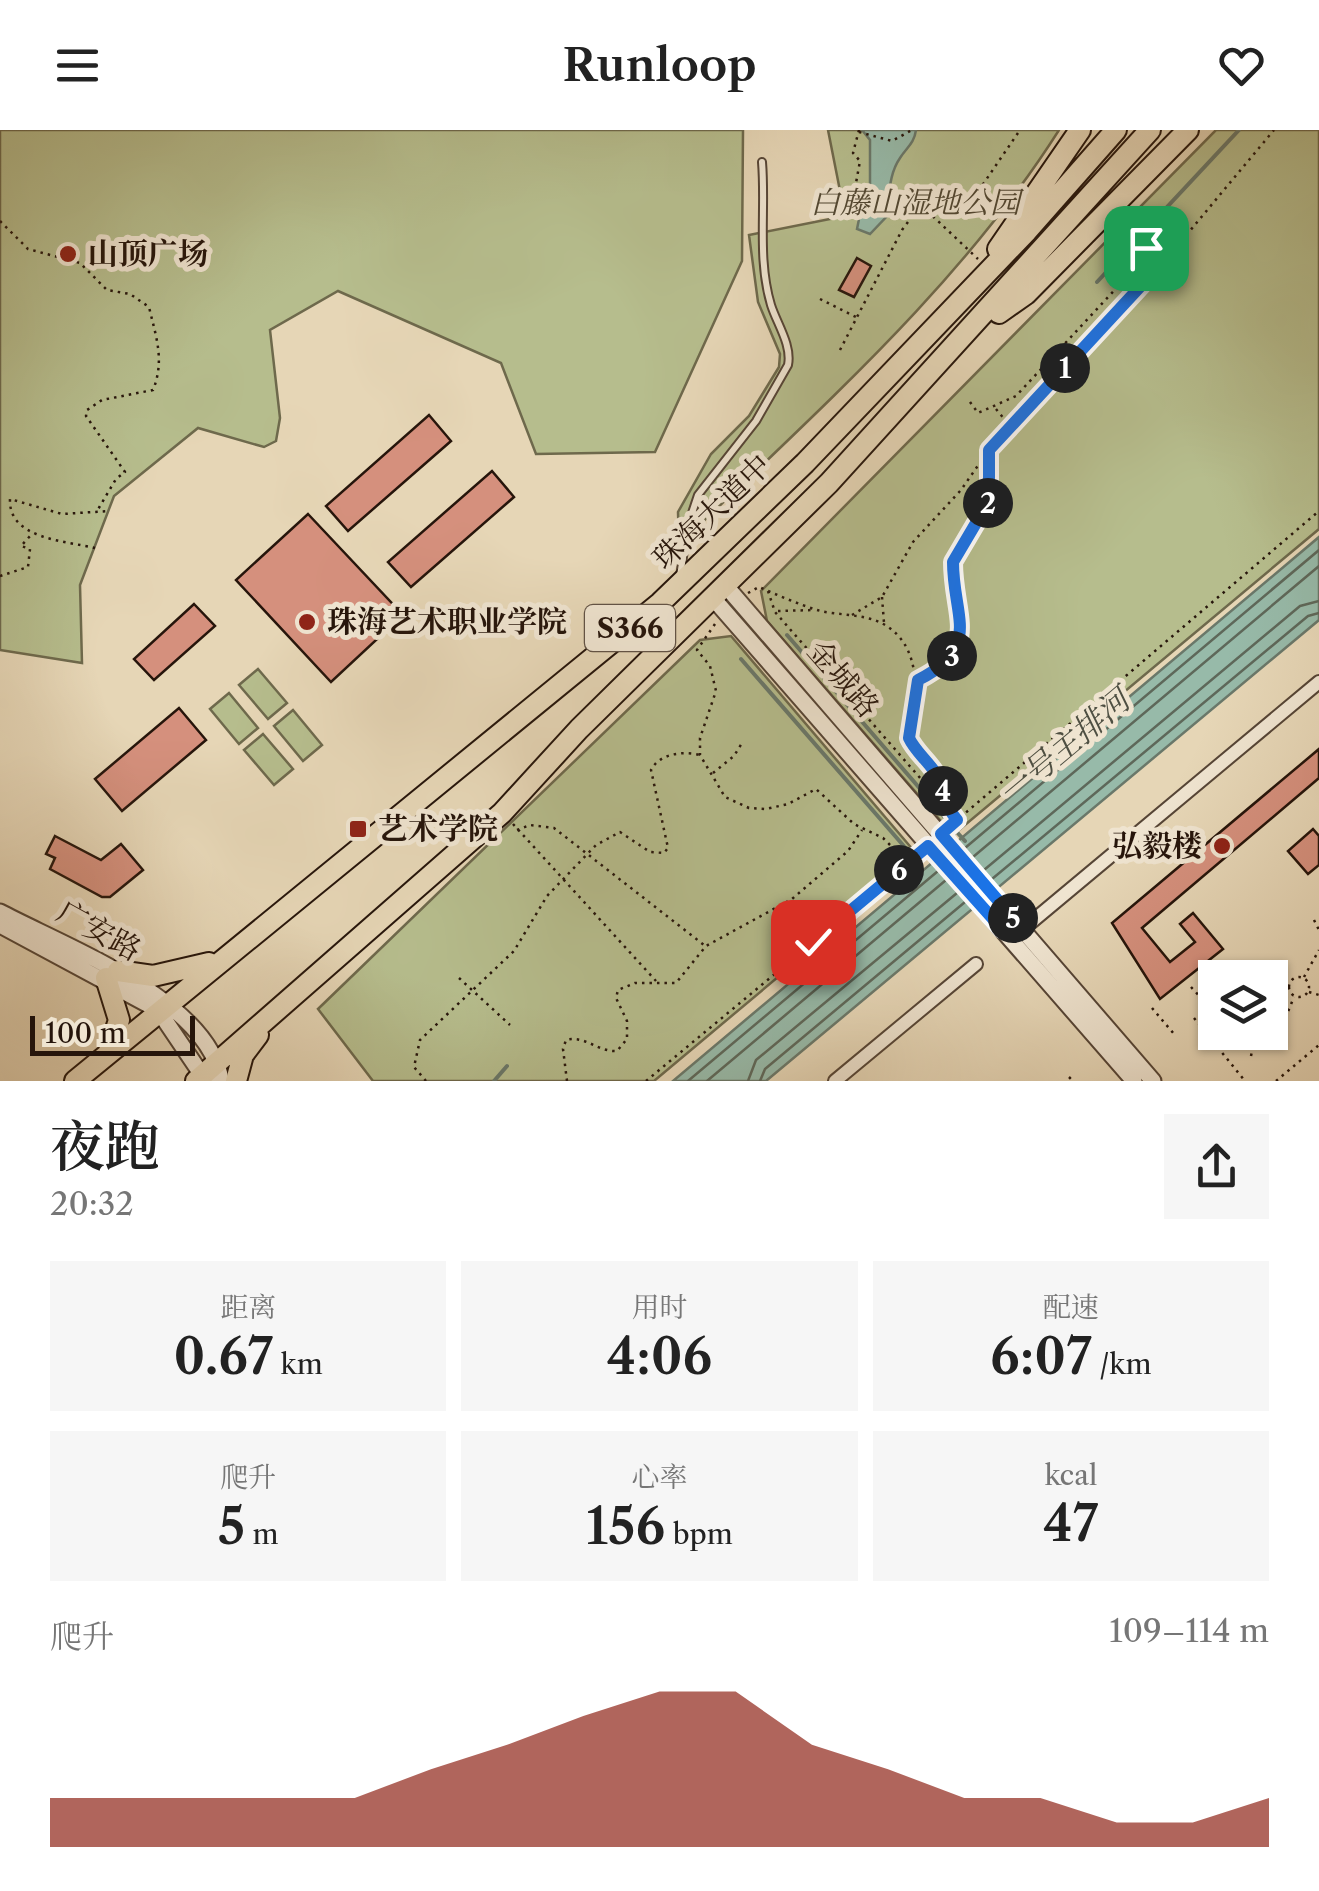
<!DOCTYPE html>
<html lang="zh">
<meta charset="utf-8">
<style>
body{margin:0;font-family:"Libre Caslon Text","Noto Serif SC",serif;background:#f6f6f6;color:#222;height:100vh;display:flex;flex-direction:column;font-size:38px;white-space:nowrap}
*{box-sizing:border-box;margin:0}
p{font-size:32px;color:#767676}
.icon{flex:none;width:55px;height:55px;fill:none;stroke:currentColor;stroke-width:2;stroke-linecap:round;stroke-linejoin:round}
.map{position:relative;height:951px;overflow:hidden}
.drawer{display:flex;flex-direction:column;background:#fff;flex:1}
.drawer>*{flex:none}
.buttons{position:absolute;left:1198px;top:830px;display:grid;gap:20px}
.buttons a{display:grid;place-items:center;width:90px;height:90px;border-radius:0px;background:#fff;box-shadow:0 2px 8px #0004;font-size:50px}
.scale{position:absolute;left:30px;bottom:25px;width:165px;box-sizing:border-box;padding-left:10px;border:5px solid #26150b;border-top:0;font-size:28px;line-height:35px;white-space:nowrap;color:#26150b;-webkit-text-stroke:8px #efe4d0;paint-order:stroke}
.pin{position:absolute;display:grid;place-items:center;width:85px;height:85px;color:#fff;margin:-42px;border-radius:20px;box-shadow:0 5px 15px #0006}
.km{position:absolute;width:50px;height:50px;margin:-25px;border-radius:50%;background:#222;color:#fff;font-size:28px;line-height:50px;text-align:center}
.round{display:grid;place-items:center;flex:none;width:105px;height:105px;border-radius:0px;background:#f6f6f6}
.headline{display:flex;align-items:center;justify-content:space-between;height:170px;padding:0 50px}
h1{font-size:55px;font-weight:600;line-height:75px}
.metrics{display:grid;grid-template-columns:repeat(3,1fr);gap:15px;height:170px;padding:10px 50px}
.metrics div{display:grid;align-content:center;border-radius:0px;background:#f6f6f6;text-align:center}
.metrics b{font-size:50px;font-weight:600}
.metrics small{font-size:28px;font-weight:400}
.metrics p{font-size:28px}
.chart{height:280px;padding:20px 50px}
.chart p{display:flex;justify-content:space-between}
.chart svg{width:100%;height:180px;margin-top:10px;fill:#8f2418;opacity:.7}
header{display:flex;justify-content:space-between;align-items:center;height:130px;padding:0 50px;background:#fff;font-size:45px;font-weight:600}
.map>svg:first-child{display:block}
</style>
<header><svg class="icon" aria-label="menu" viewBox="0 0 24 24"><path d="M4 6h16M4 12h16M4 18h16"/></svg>Runloop<svg class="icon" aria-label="heart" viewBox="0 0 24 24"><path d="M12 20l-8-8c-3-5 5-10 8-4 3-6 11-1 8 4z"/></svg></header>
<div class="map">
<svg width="1319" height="951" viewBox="0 0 1319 951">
<rect width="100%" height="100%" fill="#e6d6b6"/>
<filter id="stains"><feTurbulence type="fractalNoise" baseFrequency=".002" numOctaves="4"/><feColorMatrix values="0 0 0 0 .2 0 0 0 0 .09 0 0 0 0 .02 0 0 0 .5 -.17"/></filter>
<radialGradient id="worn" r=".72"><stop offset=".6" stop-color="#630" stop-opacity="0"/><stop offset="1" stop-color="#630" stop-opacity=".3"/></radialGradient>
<!-- green -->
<path fill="#b6bd8d" stroke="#6e694c" stroke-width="2.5" d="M0,0H743L742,131L655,322L536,324L501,233L338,161L270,200L280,288L276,311L264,317L198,298L114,366L80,455L82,533L0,520Z
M828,0H1059C959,158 812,285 679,415L678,382L711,324L749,286L779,237L780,224L758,172L749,105L845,86Z
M1216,0H1319V399L953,705L767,491L761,461Z
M731,506L920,728L654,951H373L318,879L700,510Z
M258,539L287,573L268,589L239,555Z
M229,563L258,598L239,614L210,579Z
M293,580L322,615L303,631L274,596Z
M263,604L293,639L274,655L244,620Z"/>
<!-- water -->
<path fill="#97baa9" stroke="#6a786a" stroke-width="2.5" d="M862,0H916C914,14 907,17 900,28C889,44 888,65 889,84L870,104L857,99L860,84L870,74V10Z
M1319,407V490L766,951H673Z"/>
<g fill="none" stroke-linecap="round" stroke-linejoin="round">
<!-- shore -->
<path stroke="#5e685a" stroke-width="2.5" d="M965,718L1319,420
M973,727L1319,436
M984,740L1300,476L1319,471
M992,749L1308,486L1319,483
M688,951L938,741
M707,951L946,750
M748,951L756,930L957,763
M760,951L765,939L965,772"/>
<!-- stream -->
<path stroke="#6a786a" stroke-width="4" d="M1097,152L1239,0
M787,505L948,691
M741,529L909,722
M955,700L965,711
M494,951L507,936"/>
</g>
<!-- building -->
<path fill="#d5907d" stroke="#26150b" stroke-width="2.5" d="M857,128L871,136L854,167L839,160Z
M429,285L451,311L348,401L326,376Z
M492,341L514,367L411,457L388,432Z
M308,384L403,485L331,552L236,450Z
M194,474L215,496L154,550L134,529Z
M179,578L206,610L122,681L95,649Z
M1319,619V648L1142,798L1170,832L1195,812L1180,794L1193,783L1223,819L1160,869L1112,793Z
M1313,699L1319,706V735L1308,744L1288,721Z
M55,706L101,730L121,714L143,740L110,767H102L50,739L55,728L46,724Z"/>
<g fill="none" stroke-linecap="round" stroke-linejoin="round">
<defs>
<path id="service" d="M692,390L695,403L718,411
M680,446L688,395L698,365L756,291L788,235C792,215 777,194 771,175C757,128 766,80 762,32"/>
<path id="minor" d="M1023,799L1319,552
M835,951L976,834"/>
<path id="tertiary" d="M725,455L1153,951
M712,467L1134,951
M0,782C64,816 211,871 221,951
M0,795L158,880L206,951"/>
<path id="trunk" d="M998,119L1080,0
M999,183L1026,164L1188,0
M118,841L153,846L209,833
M106,848L119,890L109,921
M75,951L660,473L805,333L1027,101L1116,0
M196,951L502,683L579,599L829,353L1150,0
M236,951L243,925L258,905"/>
</defs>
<!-- service casing -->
<use href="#service" stroke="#564536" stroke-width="10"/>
<!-- minor casing -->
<use href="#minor" stroke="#564536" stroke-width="16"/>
<!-- tertiary casing -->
<use href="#tertiary" stroke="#564536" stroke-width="19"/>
<!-- trunk casing -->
<use href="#trunk" stroke="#26150b" stroke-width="24"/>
<!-- path -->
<path stroke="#26150b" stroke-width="2.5" stroke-dasharray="2.5 5" stroke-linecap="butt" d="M859,0L853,23L860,31L856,53L867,72L891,79L975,66L1020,0
M859,2L892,11L912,0
M922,76L978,129
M0,91L28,119L80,133L107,160L130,164L149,177C156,207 165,230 153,260L102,270L87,280L86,286L125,342L116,349L97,381
M1152,105L1146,118L1161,132
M820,169L856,187
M840,220L902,100L920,76
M970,272L978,283L1016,266L1150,122
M996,279L1010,296
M95,418C66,411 8,409 10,369L62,384L109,381
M0,446L28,437L30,419L21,416L31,405
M768,461L775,482L956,689
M748,463L759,457C777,465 798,474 817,480C838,486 865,483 885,495C925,519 916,572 909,609L942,655L944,676
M882,467L884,493
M778,481L815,480
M852,485L882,467L913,412L961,360L995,311L1097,208L1127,168L1163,133L1274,0
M715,494L697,520L710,536L716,561L700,608V625L725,667L749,678L766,679L788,674L816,659L854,694L883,708L894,719L896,743
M917,550C983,518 954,488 953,432L989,371V322
M713,643L734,626L742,613
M513,694L656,851
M949,697L1319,381
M517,700L530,695L554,698L704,815
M1314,790L1319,800
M1304,847L1319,820
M1289 857a10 10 0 1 1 20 0a10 10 0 1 1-20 0Z
M459,848L510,895
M1191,857L1215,883
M1309,862L1319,865
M1270,867L1288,862
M1152,878L1174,904
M1194,888L1245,951
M1270,893L1287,884L1294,867
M1251,926L1256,902
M1069,947L1073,951
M426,951L414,937L420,910L514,821L547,766L596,715L620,702L650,722L664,723L668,718L651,640C660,623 683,621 700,625
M567,951L563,919L566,910C586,905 597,922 617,921L627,909V891L616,868L618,860L635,853H676L706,816L792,769L848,721L862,700
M646,951L918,725
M1276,951L1319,915"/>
<!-- service -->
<use href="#service" stroke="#efe4d0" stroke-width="6"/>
<!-- minor -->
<use href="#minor" stroke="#efe4d0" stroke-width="12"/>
<!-- tertiary -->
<use href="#tertiary" stroke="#efe4d0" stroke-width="15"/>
<!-- trunk -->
<use href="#trunk" stroke="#e6d6b6" stroke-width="20"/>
</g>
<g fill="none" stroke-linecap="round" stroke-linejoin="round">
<defs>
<path id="route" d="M813,812L928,716L1002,799L1014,789L941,704L957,690C943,674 946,658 934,641C926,629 915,621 909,608L918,550C983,517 953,488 953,432L989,371V320L1162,133L1146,118"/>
</defs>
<!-- route casing -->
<use href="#route" stroke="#fff" stroke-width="20"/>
<!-- route -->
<use href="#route" stroke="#1a73e8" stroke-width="12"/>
</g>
<!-- markers -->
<g fill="#8f2418" stroke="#efe4d0" stroke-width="4">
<circle cx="68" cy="124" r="10"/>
<circle cx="307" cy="492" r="10"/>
<rect x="348" y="689" width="20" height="20" rx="5"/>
<circle cx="1222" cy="716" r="10"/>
</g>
<g text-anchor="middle" stroke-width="10" stroke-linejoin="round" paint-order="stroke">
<!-- shield labels -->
<rect fill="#efe4d0" stroke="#625346" stroke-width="2.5" x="585" y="475" width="90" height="46" rx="8"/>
<g font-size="28" font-weight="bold" fill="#26150b">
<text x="630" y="508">S366</text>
</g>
<!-- park labels -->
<g font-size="30" font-style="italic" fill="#514732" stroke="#efe4d0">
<text x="915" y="83">白藤山湿地公园</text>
</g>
<!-- poi labels -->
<g font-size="30" font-weight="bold" fill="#26150b" stroke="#efe4d0" text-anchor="start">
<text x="88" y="134">山顶广场</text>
<text x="327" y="502">珠海艺术职业学院</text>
<text x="378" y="709">艺术学院</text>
<text x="1202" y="726" text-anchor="end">弘毅楼</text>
</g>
<!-- street labels -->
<g font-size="30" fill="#26150b" stroke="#efe4d0">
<text transform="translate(712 382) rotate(-44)" y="10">珠海大道中</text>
<text transform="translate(843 549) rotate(49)" y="10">金城路</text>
<text transform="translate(99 801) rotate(29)" y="10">广安路</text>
</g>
<!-- water labels -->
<g font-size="32" font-style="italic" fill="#4e4f42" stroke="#efe4d0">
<text transform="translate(1064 617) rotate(-40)" y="11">一号主排河</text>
</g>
</g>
<rect width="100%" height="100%" filter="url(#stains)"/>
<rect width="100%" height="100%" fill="url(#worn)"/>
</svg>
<div class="buttons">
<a><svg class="icon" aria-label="layers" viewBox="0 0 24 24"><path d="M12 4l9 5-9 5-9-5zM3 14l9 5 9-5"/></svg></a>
</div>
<div class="scale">100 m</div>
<div class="pin" style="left:1146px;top:118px;background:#1e9e55"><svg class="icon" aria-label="arrive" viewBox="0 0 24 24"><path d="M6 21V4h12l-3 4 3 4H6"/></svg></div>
<div class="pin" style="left:813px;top:812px;background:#d93025"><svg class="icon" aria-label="check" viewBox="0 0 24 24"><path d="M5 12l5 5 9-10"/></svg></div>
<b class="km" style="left:1065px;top:238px">1</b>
<b class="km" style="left:988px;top:373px">2</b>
<b class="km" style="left:952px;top:526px">3</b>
<b class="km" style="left:943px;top:661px">4</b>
<b class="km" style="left:1013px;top:788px">5</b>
<b class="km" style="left:899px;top:740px">6</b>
</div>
<section class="drawer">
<div class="headline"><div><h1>夜跑</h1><p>20:32</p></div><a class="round"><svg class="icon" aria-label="share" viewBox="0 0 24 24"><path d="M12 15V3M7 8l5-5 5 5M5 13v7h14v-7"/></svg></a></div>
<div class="metrics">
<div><p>距离</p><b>0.67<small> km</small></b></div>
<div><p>用时</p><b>4:06</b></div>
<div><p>配速</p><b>6:07<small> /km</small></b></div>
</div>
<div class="metrics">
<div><p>爬升</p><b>5<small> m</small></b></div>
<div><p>心率</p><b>156<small> bpm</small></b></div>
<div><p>kcal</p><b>47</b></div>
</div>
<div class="chart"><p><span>爬升</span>109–114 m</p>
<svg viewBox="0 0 160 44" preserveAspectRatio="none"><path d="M0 44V32L10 32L20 32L30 32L40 32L50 25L60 19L70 12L80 6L90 6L100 19L110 25L120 32L130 32L140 38L150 38L160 32V44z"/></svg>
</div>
</section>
